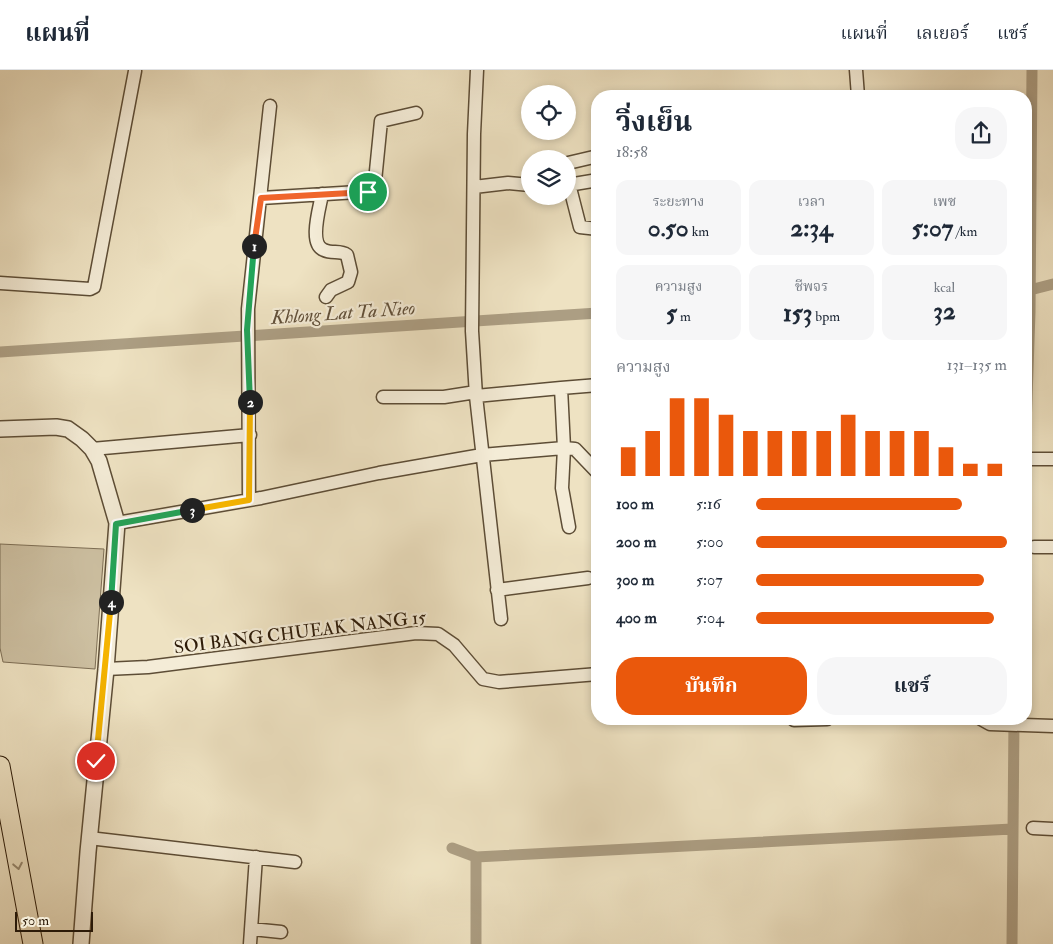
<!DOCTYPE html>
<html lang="th">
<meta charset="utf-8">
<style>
body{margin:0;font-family:"IM FELL Double Pica","Noto Serif Thai",serif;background:#f6f6f7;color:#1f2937;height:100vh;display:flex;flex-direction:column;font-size:19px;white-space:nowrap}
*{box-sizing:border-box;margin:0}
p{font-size:16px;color:#747a83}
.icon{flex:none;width:28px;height:28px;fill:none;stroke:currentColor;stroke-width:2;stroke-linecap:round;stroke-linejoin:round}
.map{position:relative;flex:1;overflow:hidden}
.sheet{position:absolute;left:591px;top:20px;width:441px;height:635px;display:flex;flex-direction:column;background:#fff;border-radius:20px;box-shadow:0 2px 8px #0003}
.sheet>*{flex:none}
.tools{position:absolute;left:521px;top:15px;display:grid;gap:10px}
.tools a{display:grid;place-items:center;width:55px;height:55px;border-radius:50%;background:#fff;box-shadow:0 2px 8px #0003;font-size:25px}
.scale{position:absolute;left:15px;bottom:12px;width:78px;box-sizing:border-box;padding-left:5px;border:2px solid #2d1b08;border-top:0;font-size:14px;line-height:18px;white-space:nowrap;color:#2d1b08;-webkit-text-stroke:4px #f4ecd7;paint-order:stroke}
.pin{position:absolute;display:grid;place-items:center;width:42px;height:42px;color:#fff;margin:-21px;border:2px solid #fff;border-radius:50%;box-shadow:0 1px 5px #0007}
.km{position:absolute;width:25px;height:25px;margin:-12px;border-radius:50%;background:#222;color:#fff;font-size:14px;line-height:25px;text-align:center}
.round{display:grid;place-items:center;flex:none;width:52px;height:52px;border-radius:20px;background:#f6f6f7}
.overview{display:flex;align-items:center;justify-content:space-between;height:85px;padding:0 25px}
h1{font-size:28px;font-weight:700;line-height:38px}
.stats{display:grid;grid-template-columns:repeat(3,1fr);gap:8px;height:85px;padding:5px 25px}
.stats div{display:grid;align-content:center;border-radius:12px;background:#f6f6f7;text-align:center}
.stats b{font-size:25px;font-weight:700}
.stats small{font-size:14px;font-weight:400}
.stats p{font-size:14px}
.chart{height:140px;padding:10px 25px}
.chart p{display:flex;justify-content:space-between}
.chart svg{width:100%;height:90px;margin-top:5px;stroke:#ea580c;stroke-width:6}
.primary-button{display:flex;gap:10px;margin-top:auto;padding:10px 25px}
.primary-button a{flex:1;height:58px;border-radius:20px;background:#ea580c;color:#fff;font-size:20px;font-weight:700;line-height:58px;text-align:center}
.primary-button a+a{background:#f6f6f7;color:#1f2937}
ul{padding:0 25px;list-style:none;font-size:16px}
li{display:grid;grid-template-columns:80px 60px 1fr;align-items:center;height:38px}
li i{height:12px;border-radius:6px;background:#ea580c}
header{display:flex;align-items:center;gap:30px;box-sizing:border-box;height:70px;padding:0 25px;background:#fff;border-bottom:1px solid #e0e1e3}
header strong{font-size:24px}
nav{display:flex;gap:28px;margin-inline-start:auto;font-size:18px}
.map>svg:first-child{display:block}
</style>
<header>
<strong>แผนที่</strong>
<nav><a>แผนที่</a><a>เลเยอร์</a><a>แชร์</a></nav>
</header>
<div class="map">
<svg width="1053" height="874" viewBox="0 0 1053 874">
<rect width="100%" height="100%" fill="#eee2c2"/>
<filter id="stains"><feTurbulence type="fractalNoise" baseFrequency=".004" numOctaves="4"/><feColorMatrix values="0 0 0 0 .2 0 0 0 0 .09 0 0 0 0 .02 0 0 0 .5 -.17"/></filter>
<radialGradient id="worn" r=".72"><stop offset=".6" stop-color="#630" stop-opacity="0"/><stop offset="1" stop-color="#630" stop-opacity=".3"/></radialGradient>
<!-- green -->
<path fill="#cdc0a2" stroke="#7d6e55" d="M0,474L104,479L95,599L3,592L0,578Z"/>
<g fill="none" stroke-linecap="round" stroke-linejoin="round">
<!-- canal -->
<path stroke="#ac9e83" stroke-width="11" d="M1026,221L1053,214
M0,282L598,243
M1026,357L1030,242L1032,0
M452,778L476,787L1012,759
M476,787V874
M1012,874L1014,649"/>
<defs>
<path id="minor" d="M477,0L474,64L472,261L476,326L501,549
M856,0L858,26
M568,93L598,86
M569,114L580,157L598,159
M568,115L598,110
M474,117L508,113L530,115
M322,124C320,137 308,174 324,180C332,184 340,180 347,185L351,202L348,212L331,220L326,227
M261,128L374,121L381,51L416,43
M0,213L90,219L94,217L135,1
M476,326L561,318
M383,327H444L476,322
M92,379L250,365
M1032,389H1053
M249,430L248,239L270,36
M117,453L261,428L379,403L482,385L564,378L575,379L598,403
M569,457L562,418L564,378L561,318L598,315
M1034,477H1053
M497,520L588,508
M106,599L148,597L416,563L438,564L454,575L483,609L499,612L598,604
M981,649L990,654L1053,656
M794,650L827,649
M1033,758L1053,759
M89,768L295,792
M251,859L281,862
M250,874L256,787"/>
<path id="tertiary" d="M0,359L56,357L68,359L82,369L92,379L99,391L117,453L106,599L88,782L81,874"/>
<path id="primary" d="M0,696L33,874"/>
</defs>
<!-- minor casing -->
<use href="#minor" stroke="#5d4d36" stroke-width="15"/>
<!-- tertiary casing -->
<use href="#tertiary" stroke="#5d4d36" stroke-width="18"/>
<!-- primary casing -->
<use href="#primary" stroke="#2d1b08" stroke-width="21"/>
<!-- minor -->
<use href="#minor" stroke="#f4ecd7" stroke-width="12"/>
<!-- tertiary -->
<use href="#tertiary" stroke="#f4ecd7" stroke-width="15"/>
<!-- primary -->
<use href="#primary" stroke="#eee2c2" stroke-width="19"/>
</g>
<!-- one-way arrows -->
<defs><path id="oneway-chevron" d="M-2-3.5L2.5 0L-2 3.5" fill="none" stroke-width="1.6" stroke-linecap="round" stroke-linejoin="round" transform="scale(1.25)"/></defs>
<use stroke="#97886e" href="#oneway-chevron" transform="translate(18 796) rotate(79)"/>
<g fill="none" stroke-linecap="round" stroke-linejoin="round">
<defs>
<path id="split-1" d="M254,176L261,128L368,122"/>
<path id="split-2" d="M250,332L247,260L254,176"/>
<path id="split-3" d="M192,440L249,430L250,332"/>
<path id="split-4" d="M111,532L116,454L192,440"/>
<path id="split-5" d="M96,691L111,532"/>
</defs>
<!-- split-1 casing -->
<use href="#split-1" stroke="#fff" stroke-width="10"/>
<!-- split-2 casing -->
<use href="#split-2" stroke="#fff" stroke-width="10"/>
<!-- split-3 casing -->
<use href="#split-3" stroke="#fff" stroke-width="10"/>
<!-- split-4 casing -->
<use href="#split-4" stroke="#fff" stroke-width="10"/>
<!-- split-5 casing -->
<use href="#split-5" stroke="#fff" stroke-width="10"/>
<!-- split-1 -->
<use href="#split-1" stroke="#f0652b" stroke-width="6"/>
<!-- split-2 -->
<use href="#split-2" stroke="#22a559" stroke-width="6"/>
<!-- split-3 -->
<use href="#split-3" stroke="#f5b400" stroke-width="6"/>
<!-- split-4 -->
<use href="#split-4" stroke="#22a559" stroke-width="6"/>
<!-- split-5 -->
<use href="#split-5" stroke="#f5b400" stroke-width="6"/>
</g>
<g text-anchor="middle" stroke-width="4.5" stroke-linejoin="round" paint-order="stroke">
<!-- street labels -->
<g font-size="18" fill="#2d1b08" stroke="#f4ecd7">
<text transform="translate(300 562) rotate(-7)" y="6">SOI BANG CHUEAK NANG 15</text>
</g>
<!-- water labels -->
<g font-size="19" font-style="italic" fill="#604f39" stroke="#f4ecd7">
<text transform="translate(343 242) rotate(-4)" y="7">Khlong Lat Ta Nieo</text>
</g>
</g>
<rect width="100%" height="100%" filter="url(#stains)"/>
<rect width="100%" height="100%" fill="url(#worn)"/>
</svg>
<div class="tools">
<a><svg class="icon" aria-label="locate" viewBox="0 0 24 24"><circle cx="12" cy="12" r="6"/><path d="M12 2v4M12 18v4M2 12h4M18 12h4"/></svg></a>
<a><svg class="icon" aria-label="layers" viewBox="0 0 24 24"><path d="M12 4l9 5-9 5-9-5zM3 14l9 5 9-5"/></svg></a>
</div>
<div class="scale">50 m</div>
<div class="pin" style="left:368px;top:122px;background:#1e9e55"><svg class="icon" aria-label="arrive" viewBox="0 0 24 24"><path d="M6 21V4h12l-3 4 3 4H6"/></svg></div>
<div class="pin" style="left:96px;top:691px;background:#d93025"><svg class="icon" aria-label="check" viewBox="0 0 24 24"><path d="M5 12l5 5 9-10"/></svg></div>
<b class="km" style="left:254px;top:176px">1</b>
<b class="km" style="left:250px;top:332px">2</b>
<b class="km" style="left:192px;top:440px">3</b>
<b class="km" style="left:111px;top:532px">4</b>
<section class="sheet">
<div class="overview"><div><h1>วิ่งเย็น</h1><p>18:58</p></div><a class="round"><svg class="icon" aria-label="share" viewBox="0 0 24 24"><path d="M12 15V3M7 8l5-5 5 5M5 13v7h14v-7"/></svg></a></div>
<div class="stats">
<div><p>ระยะทาง</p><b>0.50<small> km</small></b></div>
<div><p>เวลา</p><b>2:34</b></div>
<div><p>เพซ</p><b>5:07<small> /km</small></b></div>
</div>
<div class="stats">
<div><p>ความสูง</p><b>5<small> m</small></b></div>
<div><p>ชีพจร</p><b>153<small> bpm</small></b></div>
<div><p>kcal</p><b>32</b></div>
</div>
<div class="chart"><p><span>ความสูง</span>131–135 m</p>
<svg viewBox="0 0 160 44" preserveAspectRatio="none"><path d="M5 44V30M15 44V22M25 44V6M35 44V6M45 44V14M55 44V22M65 44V22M75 44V22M85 44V22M95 44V14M105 44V22M115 44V22M125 44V22M135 44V30M145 44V38M155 44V38"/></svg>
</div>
<ul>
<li><b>100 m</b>5:16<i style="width:82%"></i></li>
<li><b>200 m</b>5:00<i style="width:100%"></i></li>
<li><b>300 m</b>5:07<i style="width:91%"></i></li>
<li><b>400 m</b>5:04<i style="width:95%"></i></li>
</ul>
<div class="primary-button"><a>บันทึก</a><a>แชร์</a></div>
</section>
</div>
